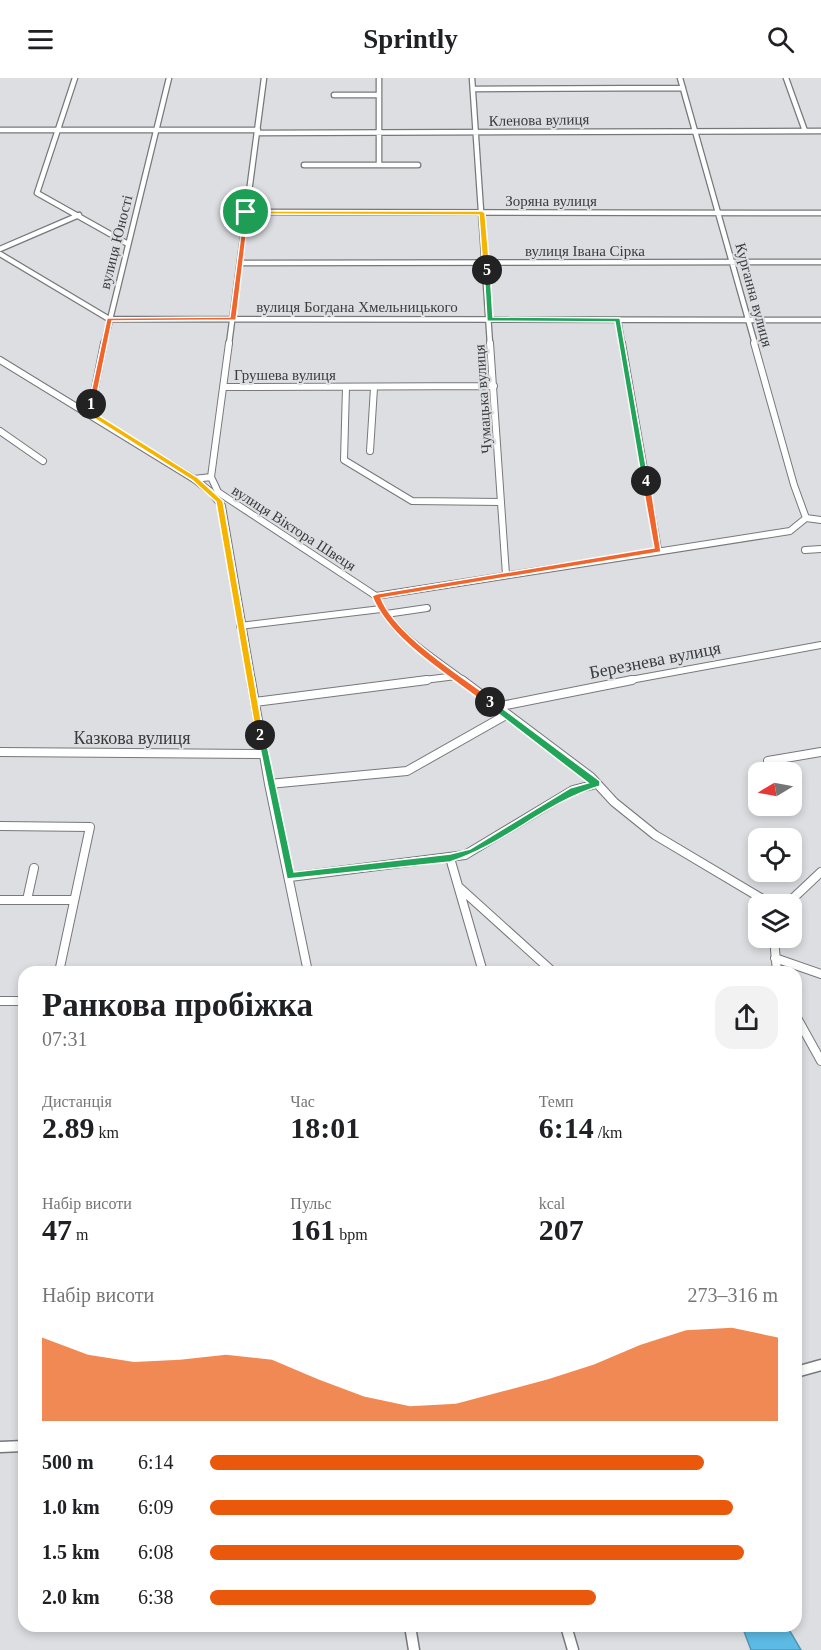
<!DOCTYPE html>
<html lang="uk">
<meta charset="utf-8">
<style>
body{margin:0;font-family:"Times New Roman",serif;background:#f2f2f2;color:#202124;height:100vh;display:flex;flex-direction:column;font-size:22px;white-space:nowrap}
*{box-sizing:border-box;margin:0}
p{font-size:20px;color:#757577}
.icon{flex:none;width:33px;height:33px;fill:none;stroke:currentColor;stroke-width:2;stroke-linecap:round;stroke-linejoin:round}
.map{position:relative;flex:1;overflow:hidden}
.sheet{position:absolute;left:18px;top:888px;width:784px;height:666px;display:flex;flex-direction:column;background:#fff;border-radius:18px;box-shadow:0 3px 9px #0003}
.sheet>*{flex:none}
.needle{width:39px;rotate:260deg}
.buttons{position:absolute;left:748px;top:684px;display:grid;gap:12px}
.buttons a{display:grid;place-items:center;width:54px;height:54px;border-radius:12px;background:#fff;box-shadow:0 3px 9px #0003;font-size:30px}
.pin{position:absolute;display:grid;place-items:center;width:51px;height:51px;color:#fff;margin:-26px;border:3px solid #fff;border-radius:50%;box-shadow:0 2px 6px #0007}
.km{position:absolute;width:30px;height:30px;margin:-15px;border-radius:50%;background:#222;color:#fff;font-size:16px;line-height:30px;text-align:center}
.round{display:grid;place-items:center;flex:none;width:63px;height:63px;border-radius:18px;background:#f2f2f2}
.summary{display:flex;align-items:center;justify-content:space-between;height:102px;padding:0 24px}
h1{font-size:33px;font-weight:700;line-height:45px}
.metrics{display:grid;grid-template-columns:repeat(3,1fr);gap:9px;height:102px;padding:6px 24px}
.metrics div{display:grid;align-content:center}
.metrics b{font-size:30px;font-weight:700}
.metrics small{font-size:16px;font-weight:400}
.metrics p{font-size:16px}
.chart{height:168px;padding:12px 24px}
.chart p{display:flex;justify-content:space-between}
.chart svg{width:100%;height:108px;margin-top:6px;fill:#ea580c;opacity:.7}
ul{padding:0 24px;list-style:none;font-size:20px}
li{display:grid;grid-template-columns:96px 72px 1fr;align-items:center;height:45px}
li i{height:15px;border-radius:8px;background:#ea580c}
header{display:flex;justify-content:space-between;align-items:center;height:78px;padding:0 24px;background:#fff;font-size:27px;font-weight:700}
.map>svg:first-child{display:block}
</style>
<header><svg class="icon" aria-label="menu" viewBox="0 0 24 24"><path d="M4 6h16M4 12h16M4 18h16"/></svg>Sprintly<svg class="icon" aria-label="search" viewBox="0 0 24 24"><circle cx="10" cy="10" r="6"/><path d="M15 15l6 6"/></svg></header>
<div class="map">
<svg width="821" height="1572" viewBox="0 0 821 1572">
<rect width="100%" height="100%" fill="#dcdee2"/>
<!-- water -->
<path fill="#5cbbe4" stroke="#5295b2" stroke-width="1.5" d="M742,1548H787L801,1572H751Z"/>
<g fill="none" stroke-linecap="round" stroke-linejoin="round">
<defs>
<path id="minor-far3" d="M75,0L37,115L128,166
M379,0V87
M472,0L490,266
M680,0L755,266
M786,0L805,53
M473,11L683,10
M334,17H379
M0,52H258
M257,55L821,53
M304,87H418
M246,134L821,135
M0,171L79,137
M0,176L109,241L821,242
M241,185L821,184
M618,242L622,266
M104,266L169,0
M229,266L264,0"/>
<path id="minor-far2" d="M229,265L211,399L218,414L376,518
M490,265L506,497
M622,265L658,472
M754,265L794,407L806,440
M0,282L194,401L211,399
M224,309L494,308
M346,309L344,382L412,423L501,424
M90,335L104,265
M0,353L43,383
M370,373L374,310
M194,401L211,414L222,428L252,603
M805,472L821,471
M376,518C391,556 433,579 464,603
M376,518L790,453L806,440L821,442
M386,536L427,530
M240,548L381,531
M416,603L456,598
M625,603L821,567"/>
<path id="minor-far1" d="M251,602L269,706L308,894
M462,602L591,699L614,724L655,757L771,826
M255,624L427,602
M496,629L632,602
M0,674L264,676
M768,683L821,674
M269,706L407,693L506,637
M0,748L90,749L59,894
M450,780L483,894
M290,799L465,777L573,712L596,706
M460,810L553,894
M0,822H74
M27,822L34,790
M787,826L821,794
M774,860L777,894
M775,880L821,896
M0,923H24
M796,938L821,983"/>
<path id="minor" d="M796,1294L821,1287
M0,1369L24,1368
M410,1548L414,1572
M566,1548L573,1572"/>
</defs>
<!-- minor-far3 casing -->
<use href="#minor-far3" stroke="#77787c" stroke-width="7"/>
<!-- minor-far2 casing -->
<use href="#minor-far2" stroke="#77787c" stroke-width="8"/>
<!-- minor-far1 casing -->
<use href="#minor-far1" stroke="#77787c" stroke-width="10"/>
<!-- minor casing -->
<use href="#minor" stroke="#77787c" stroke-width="13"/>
<!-- minor-far3 -->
<use href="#minor-far3" stroke="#fff" stroke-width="4.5"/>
<!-- minor-far2 -->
<use href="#minor-far2" stroke="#fff" stroke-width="6"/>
<!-- minor-far1 -->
<use href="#minor-far1" stroke="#fff" stroke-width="8"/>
<!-- minor -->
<use href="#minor" stroke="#fff" stroke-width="10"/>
</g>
<!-- split-1 -->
<path fill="#f0652b" stroke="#fff" stroke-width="1.5" d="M244,133L249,134L236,242L112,243L95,326L88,328L107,240L230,239Z"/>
<!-- split-2 -->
<path fill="#f5b400" stroke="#fff" stroke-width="1.5" d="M91,324L95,326L93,334L197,399L223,423L264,659L256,657L216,424L192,402L87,336V326Z"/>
<!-- split-3 -->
<path fill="#22a559" stroke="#fff" stroke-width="1.5" d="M490,621L600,703V708C546,724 504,767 450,784L287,801L257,655L265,657L294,794L450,776L470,771L570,710L588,705L487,627L486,624Z"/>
<!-- split-4 -->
<path fill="#f0652b" stroke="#fff" stroke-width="1.5" d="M646,401L650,403L661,474L381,520C395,557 462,598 493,622V627H487C450,598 389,562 372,518L376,516L654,470L642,403Z"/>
<!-- split-5 -->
<path fill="#22a559" stroke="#fff" stroke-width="1.5" d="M484,190L490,192L493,239L620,240L649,405L642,403L615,244L487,243Z"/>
<!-- split-6 -->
<path fill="#f5b400" stroke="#fff" stroke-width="1.5" d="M244,133H482L485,135L490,192H483L479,137L246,136Z"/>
<g text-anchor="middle" stroke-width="4.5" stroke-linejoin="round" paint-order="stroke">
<!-- far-street labels -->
<g font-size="15" fill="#3b3c3d" stroke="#dcdee2">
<text transform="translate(539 42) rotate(-1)" y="5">Кленова вулиця</text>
<text x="551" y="128">Зоряна вулиця</text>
<text transform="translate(116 164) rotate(-76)" y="5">вулиця Юності</text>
<text x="585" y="178">вулиця Івана Сірка</text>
<text transform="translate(754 217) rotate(75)" y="5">Курганна вулиця</text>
<text x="357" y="234">вулиця Богдана Хмельницького</text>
<text x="285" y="302">Грушева вулиця</text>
<text transform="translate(483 321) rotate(-94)" y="5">Чумацька вулиця</text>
<text transform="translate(294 450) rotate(33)" y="5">вулиця Віктора Швеця</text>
</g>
<!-- street labels -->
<g font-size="18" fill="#3b3c3d" stroke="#dcdee2">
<text transform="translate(655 582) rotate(-11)" y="6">Березнева вулиця</text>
<text x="132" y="666">Казкова вулиця</text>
</g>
</g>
</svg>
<div class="buttons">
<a><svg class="needle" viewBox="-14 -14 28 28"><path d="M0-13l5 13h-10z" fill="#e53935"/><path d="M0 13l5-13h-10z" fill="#757577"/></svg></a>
<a><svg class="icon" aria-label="locate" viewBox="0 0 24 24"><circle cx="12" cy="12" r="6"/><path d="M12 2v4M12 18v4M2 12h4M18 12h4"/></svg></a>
<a><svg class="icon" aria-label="layers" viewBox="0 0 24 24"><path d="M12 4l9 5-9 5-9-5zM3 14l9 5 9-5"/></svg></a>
</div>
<div class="pin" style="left:246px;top:134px;background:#1e9e55"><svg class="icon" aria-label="arrive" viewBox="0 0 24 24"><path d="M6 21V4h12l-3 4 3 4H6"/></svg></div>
<b class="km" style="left:91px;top:326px">1</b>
<b class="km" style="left:260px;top:657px">2</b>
<b class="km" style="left:490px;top:624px">3</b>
<b class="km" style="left:646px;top:403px">4</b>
<b class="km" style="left:487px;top:192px">5</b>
<section class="sheet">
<div class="summary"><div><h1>Ранкова пробіжка</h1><p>07:31</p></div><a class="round"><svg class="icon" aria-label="share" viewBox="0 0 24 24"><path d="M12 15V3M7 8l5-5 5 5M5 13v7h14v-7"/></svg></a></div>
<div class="metrics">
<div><p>Дистанція</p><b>2.89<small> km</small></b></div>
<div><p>Час</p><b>18:01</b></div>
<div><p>Темп</p><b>6:14<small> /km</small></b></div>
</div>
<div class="metrics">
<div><p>Набір висоти</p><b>47<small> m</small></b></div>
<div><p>Пульс</p><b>161<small> bpm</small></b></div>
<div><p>kcal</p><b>207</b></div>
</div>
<div class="chart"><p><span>Набір висоти</span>273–316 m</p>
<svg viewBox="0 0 160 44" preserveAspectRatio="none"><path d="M0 44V10L10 17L20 20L30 19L40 17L50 19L60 27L70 34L80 38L90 37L100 32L110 27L120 21L130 13L140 7L150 6L160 10V44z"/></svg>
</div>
<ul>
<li><b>500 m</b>6:14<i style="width:87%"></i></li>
<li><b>1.0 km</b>6:09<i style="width:92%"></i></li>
<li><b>1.5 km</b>6:08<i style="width:94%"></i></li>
<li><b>2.0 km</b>6:38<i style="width:68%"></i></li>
</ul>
</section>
</div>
